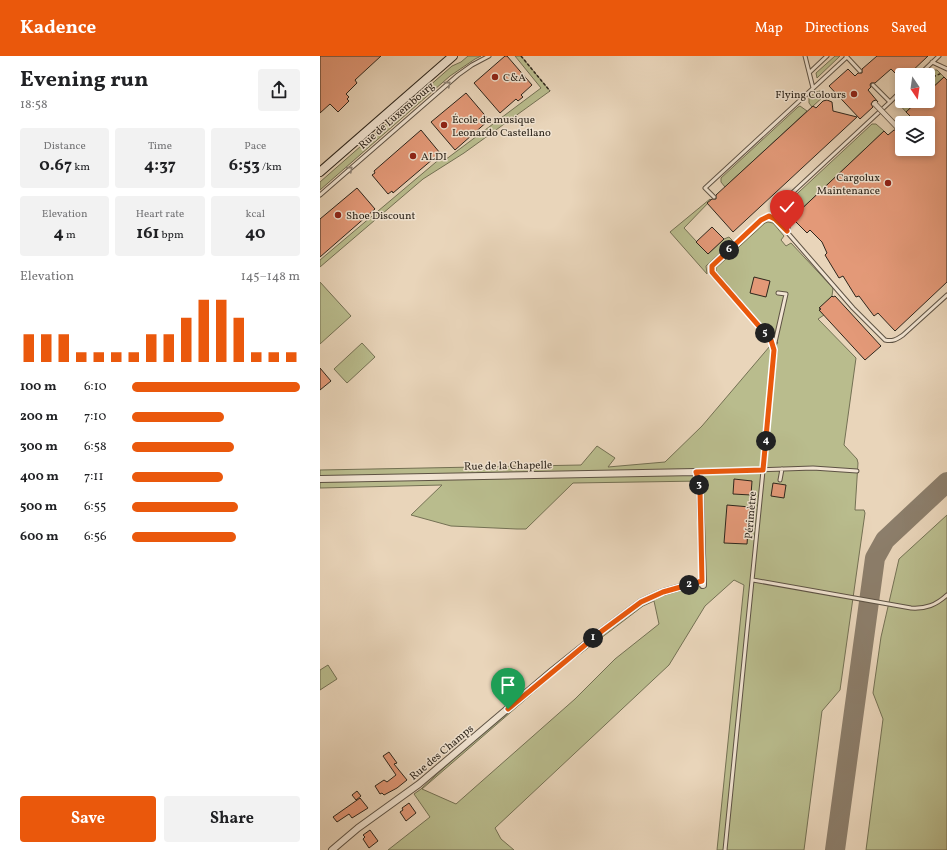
<!DOCTYPE html>
<meta charset="utf-8">
<style>
body{margin:0;font-family:Vollkorn,serif;background:#f2f2f2;color:#202124;height:100vh;display:flex;flex-direction:column;font-size:15px;white-space:nowrap}
*{box-sizing:border-box;margin:0}
p{font-size:13px;color:#757577}
.icon{flex:none;width:22px;height:22px;fill:none;stroke:currentColor;stroke-width:2;stroke-linecap:round;stroke-linejoin:round}
.map{position:relative;flex:1;overflow:hidden}
.drawer{display:flex;flex-direction:column;background:#fff;width:320px}
.drawer>*{flex:none}
.needle{width:26px;rotate:167deg}
.controls{position:absolute;left:575px;top:12px;display:grid;gap:8px}
.controls a{display:grid;place-items:center;width:40px;height:40px;border-radius:4px;background:#fff;box-shadow:0 2px 6px #0003;font-size:20px}
.pin{position:absolute;display:grid;place-items:center;width:34px;height:34px;color:#fff;margin:-41px -17px;border-radius:50% 50% 50% 0;rotate:-45deg;box-shadow:0 0 4px #0007}
.pin .icon{rotate:45deg}
.km{position:absolute;width:20px;height:20px;margin:-10px;border-radius:50%;background:#222;color:#fff;font-size:11px;line-height:20px;text-align:center}
.round{display:grid;place-items:center;flex:none;width:42px;height:42px;border-radius:4px;background:#f2f2f2}
.headline{display:flex;align-items:center;justify-content:space-between;height:68px;padding:0 20px}
h1{font-size:22px;font-weight:700;line-height:30px}
.figures{display:grid;grid-template-columns:repeat(3,1fr);gap:6px;height:68px;padding:4px 20px}
.figures div{display:grid;align-content:center;border-radius:4px;background:#f2f2f2;text-align:center}
.figures b{font-size:17px;font-weight:700}
.figures small{font-size:11px;font-weight:400}
.figures p{font-size:11px}
.chart{height:112px;padding:8px 20px}
.chart p{display:flex;justify-content:space-between}
.chart svg{width:100%;height:72px;margin-top:4px;stroke:#ea580c;stroke-width:6}
.cta{display:flex;gap:8px;margin-top:auto;padding:8px 20px}
.cta a{flex:1;height:46px;border-radius:4px;background:#ea580c;color:#fff;font-size:16px;font-weight:700;line-height:46px;text-align:center}
.cta a+a{background:#f2f2f2;color:#202124}
ul{padding:0 20px;list-style:none;font-size:13px}
li{display:grid;grid-template-columns:64px 48px 1fr;align-items:center;height:30px}
li i{height:10px;border-radius:5px;background:#ea580c}
header{display:flex;align-items:center;gap:24px;box-sizing:border-box;height:56px;padding:0 20px;background:#ea580c;color:#fff}
header strong{font-size:19px}
nav{display:flex;gap:22px;margin-inline-start:auto;font-size:14px}
main{display:flex;flex:1;min-height:0}
.map>svg:first-child{display:block}
</style>
<header>
<strong>Kadence</strong>
<nav><a>Map</a><a>Directions</a><a>Saved</a></nav>
</header>
<main>
<section class="drawer">
<div class="headline"><div><h1>Evening run</h1><p>18:58</p></div><a class="round"><svg class="icon" aria-label="share" viewBox="0 0 24 24"><path d="M12 15V3M7 8l5-5 5 5M5 13v7h14v-7"/></svg></a></div>
<div class="figures">
<div><p>Distance</p><b>0.67<small> km</small></b></div>
<div><p>Time</p><b>4:37</b></div>
<div><p>Pace</p><b>6:53<small> /km</small></b></div>
</div>
<div class="figures">
<div><p>Elevation</p><b>4<small> m</small></b></div>
<div><p>Heart rate</p><b>161<small> bpm</small></b></div>
<div><p>kcal</p><b>40</b></div>
</div>
<div class="chart"><p><span>Elevation</span>145–148 m</p>
<svg viewBox="0 0 160 44" preserveAspectRatio="none"><path d="M5 44V27M15 44V27M25 44V27M35 44V38M45 44V38M55 44V38M65 44V38M75 44V27M85 44V27M95 44V17M105 44V6M115 44V6M125 44V17M135 44V38M145 44V38M155 44V38"/></svg>
</div>
<ul>
<li><b>100 m</b>6:10<i style="width:100%"></i></li>
<li><b>200 m</b>7:10<i style="width:55%"></i></li>
<li><b>300 m</b>6:58<i style="width:61%"></i></li>
<li><b>400 m</b>7:11<i style="width:54%"></i></li>
<li><b>500 m</b>6:55<i style="width:63%"></i></li>
<li><b>600 m</b>6:56<i style="width:62%"></i></li>
</ul>
<div class="cta"><a>Save</a><a>Share</a></div>
</section>
<div class="map">
<svg width="627" height="794" viewBox="0 0 627 794">
<rect width="100%" height="100%" fill="#e9d5ba"/>
<filter id="stains"><feTurbulence type="fractalNoise" baseFrequency=".005" numOctaves="4"/><feColorMatrix values="0 0 0 0 .2 0 0 0 0 .09 0 0 0 0 .02 0 0 0 .5 -.17"/></filter>
<radialGradient id="worn" r=".72"><stop offset=".6" stop-color="#630" stop-opacity="0"/><stop offset="1" stop-color="#630" stop-opacity=".3"/></radialGradient>
<!-- green -->
<path fill="#b9bc8d" stroke="#747154" fill-rule="evenodd" d="M148,0H161L155,3L130,20L0,134V126L132,10L141,6Z
M195,0H201L230,35L144,97L103,123L0,211V204L122,101L125,104L221,32Z
M515,0H520L497,22L496,17Z
M612,14H617L624,21L608,36V19H606Z
M500,35L503,36L505,39L492,51L489,47V42L496,36Z
M582,40V45H598L586,56L579,48V44Z
M480,50L487,55L405,131L401,126V122L478,51Z
M552,68H556L564,75L472,162L465,154V149Z
M390,143L391,144L364,172L388,198L404,183L409,181L412,184V186L386,210L387,218L350,176Z
M448,166L453,167L464,180L461,184L466,190L471,187L513,232L512,240L500,252L501,253L500,255L504,259L498,263L536,302L524,389L537,403L538,407L535,454H544L545,457L520,634L502,655L484,794H397L424,529L414,524L385,550L349,609L175,772L181,783L194,794H68L110,761L94,738L101,733L139,698L218,630L277,581L322,548L338,541L375,530L385,518L383,425L253,427L206,473H197L131,470L91,459L122,429L0,432V414L261,409L277,390L295,402L288,411L345,406L382,370L450,290L458,287L396,215V212L445,167ZM334,545L339,568L295,603L255,643L136,748L102,733L243,611L323,550Z
M0,226L31,260L0,288Z
M42,287L55,301L27,327L14,313Z
M627,459V794H546L563,663L553,637L561,581L579,503Z
M8,609L17,623L0,634V614Z"/>
<g fill="none" stroke-linecap="round" stroke-linejoin="round">
<!-- taxiway -->
<path stroke="#8c7e6b" stroke-width="20" d="M515,794L555,502L565,484L627,426"/>
</g>
<!-- building -->
<path fill="#e39978" stroke="#2e261c" d="M0,0H61L35,24L37,27L26,38L29,41L27,43L29,45L18,56L10,48L0,57Z
M185,0H187L212,29L201,39L203,41L198,45L196,43L180,57L154,27Z
M557,0H608L588,19H582V24L571,13L555,27H551L550,29L551,31L548,34L558,46L556,44L553,45L551,48L553,51L540,63L509,30L528,13L535,20L538,17H542V13Z
M624,21L627,24V226L575,275L558,257L554,260L539,240L536,241L523,220L519,222L505,199L507,197L502,186L490,174L487,177L472,162L564,75L568,79L574,74H579L581,72L580,69L582,67V93H608V67H582L590,60L586,56L598,45H608V36Z
M146,37L169,64L135,94L111,66Z
M507,44L512,46L513,55L537,61L413,176L387,147L392,143H396V139L493,50L496,52L503,45Z
M101,74L120,97L73,137L72,135L68,138L52,119L55,117L54,115Z
M37,132L55,153L0,201V163Z
M392,171L404,183L388,198L376,186Z
M434,221L450,225L446,241L430,237Z
M512,240L513,241L515,240L561,290L545,304L499,254L501,253L499,252Z
M0,312L11,325L0,334Z
M414,423L432,425L431,439L413,438Z
M453,427L466,429L464,442L451,440Z
M407,449L430,451L427,488L404,487Z
M69,696L77,707L74,708L87,724L77,732L64,739L62,737L60,738L55,730L64,724L67,726L76,719L63,700Z
M37,735L41,740L36,744L32,739Z
M40,742L48,752L32,762L29,758L17,766L13,761Z
M89,747L96,757L86,765L80,756L83,754L82,752Z
M50,774L58,785L49,792L43,783L45,781L43,779Z"/>
<g fill="none" stroke-linecap="round" stroke-linejoin="round">
<defs>
<path id="service" d="M485,0L493,32
M526,0L540,15
M612,6L627,13
M490,16L507,0
M599,19L619,0
M570,46L582,34
M0,139L138,19L152,9L169,0
M394,141L385,132L527,1
M467,175L469,168L457,151L570,46L553,29
M454,291L466,238L458,237
M376,416L493,412L537,415
M460,424L462,413
M433,524L591,552C606,553 616,549 627,539
M405,794L455,295L451,284L391,216L392,210L441,164L449,160L455,163L460,168L533,252L565,284C573,286 577,283 583,279L627,239"/>
<path id="minor" d="M0,423L376,416L379,425L380,435L383,529
M12,794L38,772L99,728L232,615L282,575L321,546L343,536L382,525"/>
<path id="secondary" d="M0,116L133,0"/>
</defs>
<!-- service casing -->
<use href="#service" stroke="#5d5244" stroke-width="5"/>
<!-- minor casing -->
<use href="#minor" stroke="#5d5244" stroke-width="8"/>
<!-- secondary casing -->
<use href="#secondary" stroke="#2e261c" stroke-width="10"/>
<!-- path -->
<path stroke="#2e261c" stroke-width="1.5" stroke-dasharray="3 2" stroke-linecap="butt" d="M201,0L230,35
M610,15L615,20L622,17"/>
<!-- service -->
<use href="#service" stroke="#f1e4d2" stroke-width="3"/>
<!-- minor -->
<use href="#minor" stroke="#f1e4d2" stroke-width="6"/>
<!-- secondary -->
<use href="#secondary" stroke="#f1e4d2" stroke-width="8"/>
<defs>
<path id="pedestrian-bridge" d="M555,48L577,71"/>
</defs>
<!-- pedestrian-bridge casing -->
<use href="#pedestrian-bridge" stroke="#5d5244" stroke-width="6" stroke-linecap="butt"/>
<!-- pedestrian-bridge -->
<use href="#pedestrian-bridge" stroke="#f1e4d2" stroke-width="4.5"/>
</g>
<!-- one-way arrows -->
<defs><path id="oneway-chevron" d="M-2-3.5L2.5 0L-2 3.5" fill="none" stroke-width="1.6" stroke-linecap="round" stroke-linejoin="round"/></defs>
<g stroke="#908577">
<use href="#oneway-chevron" transform="translate(128 28) rotate(-41)"/>
<use href="#oneway-chevron" transform="translate(30 113) rotate(-41)"/>
</g>
<g fill="none" stroke-linecap="round" stroke-linejoin="round">
<defs>
<path id="route" d="M188,653L282,575L321,546L343,536L382,525L380,435L379,425L376,416L443,414L454,294L451,284L392,216V210L441,164L449,160L455,163L467,175"/>
</defs>
<!-- route casing -->
<use href="#route" stroke="#fff" stroke-width="8"/>
<!-- route -->
<use href="#route" stroke="#ea580c" stroke-width="5"/>
</g>
<!-- markers -->
<g fill="#8f2418" stroke="#f1e4d2" stroke-width="1.5">
<circle cx="175" cy="21" r="4"/>
<circle cx="534" cy="38" r="4"/>
<circle cx="124" cy="69" r="4"/>
<circle cx="93" cy="100" r="4"/>
<circle cx="568" cy="127" r="4"/>
<circle cx="18" cy="159" r="4"/>
</g>
<g text-anchor="middle" stroke-width="3" stroke-linejoin="round" paint-order="stroke">
<!-- poi labels -->
<g font-size="11" fill="#2e261c" stroke="#f1e4d2" text-anchor="start">
<text x="183" y="25">C&amp;A</text>
<text x="526" y="42" text-anchor="end">Flying Colours</text>
<text x="132" y="67">École de musique<tspan x="132" dy="13">Leonardo Castellano</tspan></text>
<text x="101" y="104">ALDI</text>
<text x="560" y="125" text-anchor="end">Cargolux<tspan x="560" dy="13">Maintenance</tspan></text>
<text x="26" y="163">Shoe Discount</text>
</g>
<!-- street labels -->
<g font-size="11" fill="#2e261c" stroke="#f1e4d2">
<text transform="translate(76 59) rotate(-41)" y="4">Rue de Luxembourg</text>
<text transform="translate(188 409) rotate(-1)" y="4">Rue de la Chapelle</text>
<text transform="translate(430 459) rotate(-85)" y="4">Périmètre</text>
<text transform="translate(121 696) rotate(-40)" y="4">Rue des Champs</text>
</g>
</g>
<rect width="100%" height="100%" filter="url(#stains)"/>
<rect width="100%" height="100%" fill="url(#worn)"/>
</svg>
<div class="controls">
<a><svg class="needle" viewBox="-14 -14 28 28"><path d="M0-13l5 13h-10z" fill="#e53935"/><path d="M0 13l5-13h-10z" fill="#757577"/></svg></a>
<a><svg class="icon" aria-label="layers" viewBox="0 0 24 24"><path d="M12 4l9 5-9 5-9-5zM3 14l9 5 9-5"/></svg></a>
</div>
<div class="pin" style="left:188px;top:653px;background:#1e9e55"><svg class="icon" aria-label="arrive" viewBox="0 0 24 24"><path d="M6 21V4h12l-3 4 3 4H6"/></svg></div>
<div class="pin" style="left:467px;top:175px;background:#d93025"><svg class="icon" aria-label="check" viewBox="0 0 24 24"><path d="M5 12l5 5 9-10"/></svg></div>
<b class="km" style="left:273px;top:582px">1</b>
<b class="km" style="left:369px;top:529px">2</b>
<b class="km" style="left:379px;top:429px">3</b>
<b class="km" style="left:446px;top:385px">4</b>
<b class="km" style="left:445px;top:277px">5</b>
<b class="km" style="left:409px;top:194px">6</b>
</div>
</main>
